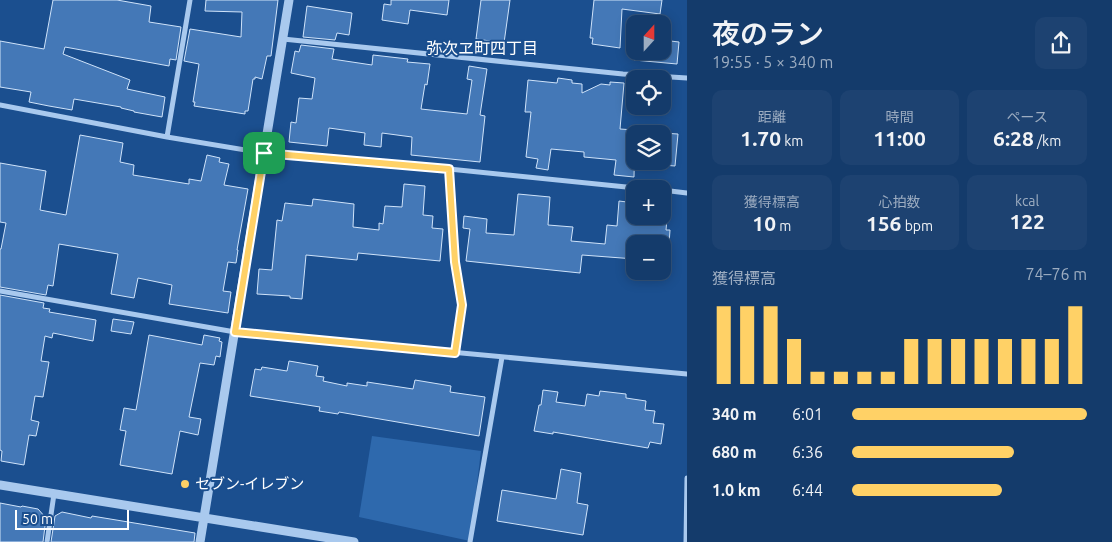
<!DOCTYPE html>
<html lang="ja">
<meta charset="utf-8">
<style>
body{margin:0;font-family:Ubuntu,"Noto Sans JP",sans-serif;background:#1d4271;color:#f1f3f6;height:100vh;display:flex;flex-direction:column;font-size:19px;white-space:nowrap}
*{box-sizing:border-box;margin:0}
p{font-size:16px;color:#9dadc1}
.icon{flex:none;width:28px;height:28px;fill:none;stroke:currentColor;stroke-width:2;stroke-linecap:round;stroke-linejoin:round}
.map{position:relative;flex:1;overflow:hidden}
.sheet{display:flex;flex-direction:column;background:#143b6b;width:425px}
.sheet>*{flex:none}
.needle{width:32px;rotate:21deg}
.fabs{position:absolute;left:626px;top:15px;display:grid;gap:10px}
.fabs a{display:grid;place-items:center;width:45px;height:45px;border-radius:10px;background:#143b6b;box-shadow:0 2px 12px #0003,0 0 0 1px #33557e;font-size:25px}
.scale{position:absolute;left:15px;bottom:12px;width:114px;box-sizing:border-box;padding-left:5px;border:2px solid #fff;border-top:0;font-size:14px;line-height:18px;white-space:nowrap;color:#fff;-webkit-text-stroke:4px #1b4f8f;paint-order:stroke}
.pin{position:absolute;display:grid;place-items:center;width:42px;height:42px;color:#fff;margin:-21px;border-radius:10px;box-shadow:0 2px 8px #0006}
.round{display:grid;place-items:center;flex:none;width:52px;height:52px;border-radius:10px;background:#1d4271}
.overview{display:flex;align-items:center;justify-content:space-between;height:85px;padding:0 25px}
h1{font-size:28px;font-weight:600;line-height:38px}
.metrics{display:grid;grid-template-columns:repeat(3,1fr);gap:8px;height:85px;padding:5px 25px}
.metrics div{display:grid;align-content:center;border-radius:10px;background:#1d4271;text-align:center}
.metrics b{font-size:21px;font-weight:600}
.metrics small{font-size:14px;font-weight:400}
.metrics p{font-size:14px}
.chart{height:140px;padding:10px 25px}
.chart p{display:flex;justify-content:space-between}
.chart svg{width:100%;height:90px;margin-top:5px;stroke:#ffd166;stroke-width:6}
ul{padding:0 25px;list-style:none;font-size:16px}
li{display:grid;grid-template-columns:80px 60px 1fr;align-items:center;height:38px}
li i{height:12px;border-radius:6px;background:#ffd166}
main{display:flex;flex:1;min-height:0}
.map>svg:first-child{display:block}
</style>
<main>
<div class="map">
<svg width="687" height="542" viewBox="0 0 687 542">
<rect width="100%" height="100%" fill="#1b4f8f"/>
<!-- green -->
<path fill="#2e69ad" d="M372,436L481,451L470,541L359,517Z"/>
<!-- building -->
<path fill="#4478b7" stroke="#cfe3fa" d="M53,0H117L151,6L149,22L181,27L176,60L170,59L169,66L65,47L63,54L130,80L127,89L165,97L162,117L134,112V111L121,108V107L74,99L72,110L49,106L29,102L31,92L0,87V41L44,49Z
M206,0H278L271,56H267L262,79L255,77V79H253L248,111H245V114L194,106L195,102H193L199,64L184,61L190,29L241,37L242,12L205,11Z
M391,0H449L447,15L410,10L408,24L382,20L384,4L391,5Z
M481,0H510L504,43L476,39Z
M594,0H662L660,14L622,9L620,48L592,44L593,38H590Z
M307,6L352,13L349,35L337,33L335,40L303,37Z
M662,40L679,42L677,64L634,60V51H662Z
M301,45L334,49L332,59L372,65L373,55L408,59L407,62L430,64L427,85L425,84L421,109L467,114L472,80L467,79L469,66L487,69L480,115L485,116L480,162L411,155L412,137L382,133L381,147L364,145L365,133L329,128L327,146L289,142L291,122L296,123L299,98L312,99L315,78L291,73L295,51L299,52Z
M558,78L572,80V83L582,84V93L601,84L610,85V82L624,83L620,129L635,130L634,177L614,175L616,160L584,157V152L551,149L548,170L536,168L538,159L526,157L531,112H525L528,80L557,83Z
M662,133L678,134L675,166L662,165Z
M80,135L123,143L120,162L134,165L133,175L189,184V179L201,181L207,155L220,158L219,162L229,164L224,185L248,189L237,250H238L236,263L228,262L223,291L231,292L228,313L169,304L172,285L138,278L134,298L111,294L118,254L59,244L53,286L48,285L46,295L0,287V249H1L6,223L0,222V163L46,171L40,210L66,215Z
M404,184L425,186L423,215L433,216L432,228L443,229L440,261L358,253L357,260L306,255L302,299L290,298V296L257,294L259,269L272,270L277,220L282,221L285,203L312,206L313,199L354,204L353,227L379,230V223L383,224L385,206L402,207Z
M518,194L550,197L548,225L573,227L571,241L605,244L607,225L617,226L619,201L635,203V216L660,217V218L667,219L666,230H670L669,244H635V259L582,255L580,273L466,261L470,229L463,228L464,216L487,219L486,233L514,235Z
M0,295L44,303L43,308L50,309L49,312L96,320L93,341L53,333L52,338L45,336L41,361L49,362L43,397L35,396L31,420L39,422L36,436L29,435L24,465L1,461L2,451L0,450Z
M113,319L134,322L131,334L111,331Z
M149,335L202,345L204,335L220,338L219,341L222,342L220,357L216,356L214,365L200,363L189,417L201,419L198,435L180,431L172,474L120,465L126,431L120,430L124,408L136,410Z
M289,361L318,366L316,376L324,377L323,381L347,386V383L367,386V382L413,389L415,380L451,386L450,392L485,397L479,436L339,412L338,414L319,411L320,407L250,396L255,369L261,370L262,367L287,371Z
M543,390L558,392L556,402L585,406L587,394L599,396L600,391L626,394V398L646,401L645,410L655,411L653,423L664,424L661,444L650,442L648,448L553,432V434L534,431L539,405H541Z
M561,469L581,473L577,503L588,505L583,535L497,521L502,490L556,499Z
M0,503L21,507L22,506L38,509L46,518L43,542H0Z
M62,512L91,518L92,516L195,533L194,542H51L55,516Z"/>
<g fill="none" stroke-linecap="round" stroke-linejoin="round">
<!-- service -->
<path stroke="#a9c9ee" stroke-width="4" d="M449,169L455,262L462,305L455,353"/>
<!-- minor -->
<path stroke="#a9c9ee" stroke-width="5" d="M283,39L623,74L687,78
M0,105L167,137L264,153L449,169L646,189
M167,137L190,0
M662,190L687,193
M0,291L235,332L687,374
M47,542L54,494
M470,542L502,357
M686,542L687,478"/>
<!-- tertiary -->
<path stroke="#a9c9ee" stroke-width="9" d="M0,485L354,542
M200,542L289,0"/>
</g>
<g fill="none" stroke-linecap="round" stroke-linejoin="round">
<defs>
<path id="route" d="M264,153L449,169L455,262L462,305L455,353L235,332Z"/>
</defs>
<!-- route casing -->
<use href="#route" stroke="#fff" stroke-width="10"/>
<!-- route -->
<use href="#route" stroke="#ffd166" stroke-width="6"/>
</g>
<!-- markers -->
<circle fill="#ffd166" stroke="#1b4f8f" stroke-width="2" cx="185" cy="484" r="5"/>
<g text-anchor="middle" stroke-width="4" stroke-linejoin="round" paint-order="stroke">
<!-- poi labels -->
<g font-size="15" fill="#fff" stroke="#1b4f8f" text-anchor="start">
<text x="195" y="489">セブン-イレブン</text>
</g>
<!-- neighbourhood labels -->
<g font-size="16" fill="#fff" stroke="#1b4f8f">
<text x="482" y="54">弥次ヱ町四丁目</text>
</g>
</g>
</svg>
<div class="fabs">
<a><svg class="needle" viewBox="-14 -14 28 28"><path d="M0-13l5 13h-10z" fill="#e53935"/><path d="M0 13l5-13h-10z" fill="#9dadc1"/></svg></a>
<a><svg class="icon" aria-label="locate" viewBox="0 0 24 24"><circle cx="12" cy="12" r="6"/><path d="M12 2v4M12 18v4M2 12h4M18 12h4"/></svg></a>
<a><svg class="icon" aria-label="layers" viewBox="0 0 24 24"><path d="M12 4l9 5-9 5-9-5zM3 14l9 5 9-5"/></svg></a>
<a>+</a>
<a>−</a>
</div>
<div class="scale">50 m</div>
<div class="pin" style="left:264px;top:153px;background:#1e9e55"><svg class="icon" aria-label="arrive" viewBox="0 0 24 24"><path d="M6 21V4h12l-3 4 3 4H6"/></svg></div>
</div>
<section class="sheet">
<div class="overview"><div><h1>夜のラン</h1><p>19:55 · 5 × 340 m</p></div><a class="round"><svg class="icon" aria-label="share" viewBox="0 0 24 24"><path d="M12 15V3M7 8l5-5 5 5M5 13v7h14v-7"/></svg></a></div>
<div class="metrics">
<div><p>距離</p><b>1.70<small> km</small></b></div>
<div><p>時間</p><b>11:00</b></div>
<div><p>ペース</p><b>6:28<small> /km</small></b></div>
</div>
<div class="metrics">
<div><p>獲得標高</p><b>10<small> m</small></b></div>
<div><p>心拍数</p><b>156<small> bpm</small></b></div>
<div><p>kcal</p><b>122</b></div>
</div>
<div class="chart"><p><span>獲得標高</span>74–76 m</p>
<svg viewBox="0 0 160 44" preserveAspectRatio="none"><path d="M5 44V6M15 44V6M25 44V6M35 44V22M45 44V38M55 44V38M65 44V38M75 44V38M85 44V22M95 44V22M105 44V22M115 44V22M125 44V22M135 44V22M145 44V22M155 44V6"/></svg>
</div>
<ul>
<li><b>340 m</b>6:01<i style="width:100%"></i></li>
<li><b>680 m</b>6:36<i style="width:69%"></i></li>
<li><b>1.0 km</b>6:44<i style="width:64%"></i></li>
</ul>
</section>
</main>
